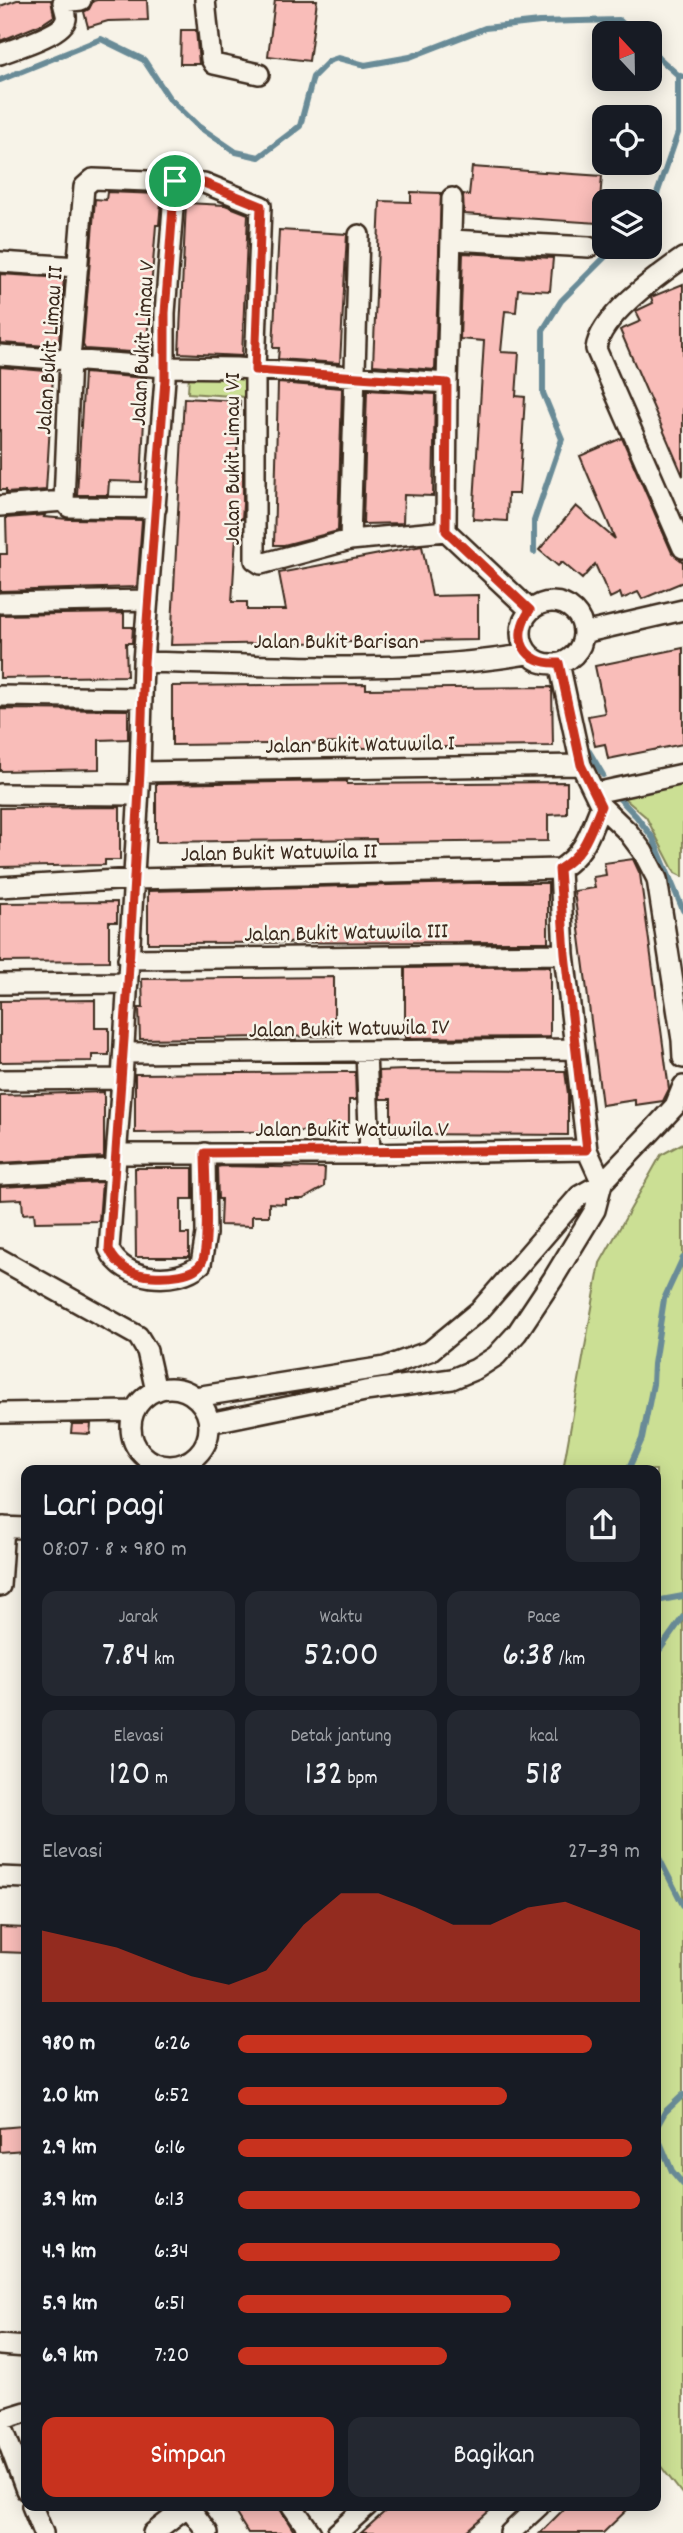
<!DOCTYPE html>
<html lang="id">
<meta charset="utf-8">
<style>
body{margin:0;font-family:Dekko,sans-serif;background:#242831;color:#f1f3f6;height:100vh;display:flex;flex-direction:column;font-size:26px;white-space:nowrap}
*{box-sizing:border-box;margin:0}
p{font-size:23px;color:#9ea1a6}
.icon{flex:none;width:38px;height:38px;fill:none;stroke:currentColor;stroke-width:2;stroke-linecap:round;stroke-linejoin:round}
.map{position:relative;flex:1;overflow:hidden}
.panel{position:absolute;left:21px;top:1465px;width:640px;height:1046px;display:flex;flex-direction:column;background:#171b24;border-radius:14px;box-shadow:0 4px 18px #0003}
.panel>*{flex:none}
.needle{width:46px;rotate:338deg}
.buttons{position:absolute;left:592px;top:21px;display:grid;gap:14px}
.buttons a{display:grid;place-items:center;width:70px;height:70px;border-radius:14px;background:#171b24;box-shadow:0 4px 18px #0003;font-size:35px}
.pin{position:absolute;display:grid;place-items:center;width:60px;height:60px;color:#fff;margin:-30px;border:4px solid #fff;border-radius:50%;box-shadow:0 2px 7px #0007}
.round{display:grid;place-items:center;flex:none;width:74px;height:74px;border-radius:14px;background:#242831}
.summary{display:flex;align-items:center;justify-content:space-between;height:119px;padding:0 21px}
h1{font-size:38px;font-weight:600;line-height:52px}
.figures{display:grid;grid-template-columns:repeat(3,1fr);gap:10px;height:119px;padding:7px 21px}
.figures div{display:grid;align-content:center;border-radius:14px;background:#242831;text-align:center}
.figures b{font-size:35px;font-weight:600}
.figures small{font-size:19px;font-weight:400}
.figures p{font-size:19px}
.chart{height:196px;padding:14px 21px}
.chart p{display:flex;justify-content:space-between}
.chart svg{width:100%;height:126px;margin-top:7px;fill:#c8321e;opacity:.7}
.button{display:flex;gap:14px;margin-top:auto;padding:14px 21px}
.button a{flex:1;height:80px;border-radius:14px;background:#c8321e;color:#fff;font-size:28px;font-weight:600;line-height:80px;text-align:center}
.button a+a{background:#242831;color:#f1f3f6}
ul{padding:0 21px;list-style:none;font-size:23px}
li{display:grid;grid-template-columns:112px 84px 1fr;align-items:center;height:52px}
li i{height:18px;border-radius:9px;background:#c8321e}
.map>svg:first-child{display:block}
</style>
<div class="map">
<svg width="683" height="2533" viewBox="0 0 683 2533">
<rect width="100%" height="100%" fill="#f7f3e8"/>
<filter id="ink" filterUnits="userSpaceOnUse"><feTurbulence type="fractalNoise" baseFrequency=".0143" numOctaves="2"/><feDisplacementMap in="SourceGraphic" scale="14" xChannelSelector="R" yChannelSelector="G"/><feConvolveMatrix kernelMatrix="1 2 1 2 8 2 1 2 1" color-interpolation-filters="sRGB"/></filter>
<g filter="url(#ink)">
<!-- green -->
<path fill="#cbdf94" stroke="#838459" stroke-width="2" d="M189,373L247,376L245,397L188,393Z
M683,778V877L675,873L646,817L625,799L624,796Z
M683,1143V2495L656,2460V1470H563L600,1263L661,1155Z"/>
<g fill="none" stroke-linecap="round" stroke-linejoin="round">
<!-- stream -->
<path stroke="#698b97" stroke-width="6" d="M649,49L678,75L683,77
M0,80L101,39L144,60L169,98L198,126L236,152L259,157L300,126L313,77L329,61L338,58L365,65L410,57L485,28L540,22L619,20L633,33
M649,205L657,194L678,133V75
M534,552V521L562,439L543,393V330L561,301L615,247
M584,743L603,775
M618,797L636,816L653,838L683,910
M628,1470L642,1439L653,1384L654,1364L664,1299L683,1258
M656,1601L683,1596
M656,1655L683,1617
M656,1852L683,1905
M656,2128L665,2112L683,2095
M656,2133L672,2171L683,2184"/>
</g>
<!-- building -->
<path fill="#f9bdb9" stroke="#3b2a1e" stroke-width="2" d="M17,0H51L54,16L42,24L0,41V6Z
M97,0H147L148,20L108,21L88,27L84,12L89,9L93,1Z
M275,0H317L309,61L268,56Z
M181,30H196L199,64H180Z
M472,167L602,176L598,223L464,214L463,194L469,195Z
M107,192L159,194L158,201L161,202L159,225H156L146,353L85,349L83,345L95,199L106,200Z
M411,192L441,193L435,370L373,365L380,201L411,202Z
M186,203L225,205L248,214L242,356L179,353Z
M279,230L347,234L340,363L278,359L279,348H273Z
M463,253L553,258L550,291L518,289L516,312L505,311L501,352L519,353L516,396L525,397L519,494H508L507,521L473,519L484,341L460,339Z
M0,274L64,278L59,342L48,341V346L0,343Z
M683,284V476L620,330L641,321L636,311L653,303L651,297Z
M0,367L46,371V376H53L46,490L6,493V490H0Z
M84,373L146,378L141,482L109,481L108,495H77Z
M278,383L342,388L338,531L284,545H274Z
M367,390L435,394L433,496L404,495L403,523L363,524Z
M184,398L240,401L236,471H243V504L242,519H237L232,602H247V610H286L279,573L422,546L432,596L478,595V640L171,645Z
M622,438L672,553L683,562V582L642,599L638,592L622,599L620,593L610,598L595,564L582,579L562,562L558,566L539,550L576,506L615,539L580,456Z
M45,515L44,517L69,519L142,520L137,587L0,591V554H7L6,518Z
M124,613V627H133L132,643H126L127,676L0,678V615Z
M683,648V744L608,759L605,744L595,746L588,716L605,713L595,666Z
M366,684V689L552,687L553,746L360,748V743L172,745V686Z
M0,709L128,710V739L99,740V769L0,771Z
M347,781V784L567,782V814L548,815V841L376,843V839L156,842V784Z
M120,807V860H105V865L0,867V808Z
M633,859L640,874L669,1089L663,1101L635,1105V1100L602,1105L574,891L595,888L593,877L606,875L604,863Z
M471,883H548V942L148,943V891Z
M117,902V922H109V961L0,962V903Z
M550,966V1037L405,1038V968Z
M334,977V1036L140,1039L139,1008H143L142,979Z
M95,1000V1028H109V1055H92V1061L0,1062V1001Z
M406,1070L565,1071L568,1094V1135L391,1134V1099H380L379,1071Z
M342,1072H355L356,1100H349V1124H327V1131L135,1133V1074Z
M104,1092V1157L0,1163V1095Z
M222,1166L325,1168L324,1187L303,1199H285V1204L269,1203V1216H252V1226L220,1225L221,1199H218L217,1167Z
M135,1168H193V1199H181V1234H189V1257H136Z
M102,1182L99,1221L35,1222L34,1213L23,1214L22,1199L0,1200V1187Z
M72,1424H91L90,1434L71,1433Z
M0,1927L26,1928V1953L0,1952Z
M22,2126L24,2150L0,2152V2128Z
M231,2506H278L295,2533H248Z
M391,2506H495L464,2533H361Z
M567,2506H631L603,2533H540Z"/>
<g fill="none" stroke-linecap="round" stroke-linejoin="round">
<defs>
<path id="minor" d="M205,0L211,59L214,64L259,74
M0,54C13,49 64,34 66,19C67,15 64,7 63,2L81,0
M175,181L165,313V379L143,662L140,772L122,1079L109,1249C123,1281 176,1286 201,1264L206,1234L205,1153
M451,240L589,247
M683,258C658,276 600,316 596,349L683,548
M0,262L78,267
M0,355L165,367L237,368L447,383
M64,501L70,359L84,187L93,179L204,183L261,206L255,370V560L261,564L350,540L446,531
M64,501L69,507L156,508
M0,506L64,501
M446,531L447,383L452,198
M446,531L530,610
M350,540L359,235
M521 633a31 31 0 1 1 62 0a31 31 0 1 1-62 0Z
M0,603L148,600
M583,633L683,610
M143,662C271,665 402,675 528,654
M559,663L581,765L601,806L628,832L643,852L657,879L682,1040L683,1058
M0,696L142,698
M140,772L581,765
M595,793L683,774
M0,794L137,795
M0,887L134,879L560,869
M128,959L564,954
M0,984L128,983
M366,1051L370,1154
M124,1053L574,1049
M0,1080L122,1079
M117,1154H370L587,1150
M0,1175L115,1169
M0,1259L138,1336L147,1351L156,1391
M131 1427a39 39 0 1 1 78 0a39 39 0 1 1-78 0Z
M195,1397L385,1367L430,1351L481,1309L579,1196L602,1183L651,1132L675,1106L683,1086
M0,1413L134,1411
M209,1423L365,1391L452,1379L476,1369L496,1356L517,1333L553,1279L595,1210L602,1183L587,1150L564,954L560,869C586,852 589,834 601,806
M0,1527L26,1528
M0,1586L4,1527
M0,1877L26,1878
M0,2345L26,2347
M26,2412L0,2420L26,2490
M32,2506L43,2533
M292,2506L311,2533
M153,2533L188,2506L208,2533
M337,2533L367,2506
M510,2533L539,2506"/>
</defs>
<!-- minor casing -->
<use href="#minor" stroke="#3b2a1e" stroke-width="24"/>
<!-- minor -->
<use href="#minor" stroke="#f7f3e8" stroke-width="19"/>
</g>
</g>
<g fill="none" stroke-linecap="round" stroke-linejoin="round" filter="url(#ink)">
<defs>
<path id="route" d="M175,181L204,183L261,206L255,370L447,383L446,531L530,610C510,638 524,665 559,663L581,765L601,806C589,834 586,852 559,869L565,954L587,1150L205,1153C205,1174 210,1247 202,1262C195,1276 166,1277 152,1276C133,1275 117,1267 109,1249L128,983L140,772L144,662L165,379V313Z"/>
</defs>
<!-- route casing -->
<use href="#route" stroke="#fff" stroke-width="14"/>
<!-- route -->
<use href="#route" stroke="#c8321e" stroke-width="9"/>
</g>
<g text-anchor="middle" stroke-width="5" stroke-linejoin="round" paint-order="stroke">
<!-- street labels -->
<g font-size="23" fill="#3b2a1e" stroke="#f7f3e8">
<text transform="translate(141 343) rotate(-87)" y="8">Jalan Bukit Limau V</text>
<text transform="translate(48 350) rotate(-86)" y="8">Jalan Bukit Limau II</text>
<text transform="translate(231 459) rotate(-90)" y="8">Jalan Bukit Limau VI</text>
<text x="336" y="648">Jalan Bukit Barisan</text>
<text transform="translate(360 743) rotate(-1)" y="8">Jalan Bukit Watuwila I</text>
<text transform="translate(279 851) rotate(-1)" y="8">Jalan Bukit Watuwila II</text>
<text transform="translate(346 931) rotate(-1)" y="8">Jalan Bukit Watuwila III</text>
<text transform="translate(349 1027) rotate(-1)" y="8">Jalan Bukit Watuwila IV</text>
<text x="352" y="1136">Jalan Bukit Watuwila V</text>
</g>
</g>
</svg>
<div class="buttons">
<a><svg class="needle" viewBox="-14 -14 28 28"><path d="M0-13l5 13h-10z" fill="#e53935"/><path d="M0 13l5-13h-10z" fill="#9ea1a6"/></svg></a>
<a><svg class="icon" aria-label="locate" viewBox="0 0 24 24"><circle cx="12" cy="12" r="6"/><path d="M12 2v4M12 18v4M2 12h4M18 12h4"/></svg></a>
<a><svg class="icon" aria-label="layers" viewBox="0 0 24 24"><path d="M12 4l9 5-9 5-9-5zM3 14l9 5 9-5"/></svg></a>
</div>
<div class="pin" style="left:175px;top:181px;background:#1e9e55"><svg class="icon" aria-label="arrive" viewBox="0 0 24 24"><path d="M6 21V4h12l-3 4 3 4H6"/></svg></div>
<section class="panel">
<div class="summary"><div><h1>Lari pagi</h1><p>08:07 · 8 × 980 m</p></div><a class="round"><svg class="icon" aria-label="share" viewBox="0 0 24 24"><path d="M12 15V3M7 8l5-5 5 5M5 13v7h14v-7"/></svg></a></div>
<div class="figures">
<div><p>Jarak</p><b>7.84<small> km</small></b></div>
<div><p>Waktu</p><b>52:00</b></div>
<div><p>Pace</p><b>6:38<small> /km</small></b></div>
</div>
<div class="figures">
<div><p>Elevasi</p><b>120<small> m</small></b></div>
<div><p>Detak jantung</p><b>132<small> bpm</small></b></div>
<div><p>kcal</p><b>518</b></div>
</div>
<div class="chart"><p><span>Elevasi</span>27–39 m</p>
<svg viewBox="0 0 160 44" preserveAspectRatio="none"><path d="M0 44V19L10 22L20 25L30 30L40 35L50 38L60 33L70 17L80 6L90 6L100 11L110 17L120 17L130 11L140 9L150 14L160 19V44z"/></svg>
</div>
<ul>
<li><b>980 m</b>6:26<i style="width:88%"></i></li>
<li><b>2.0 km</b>6:52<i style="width:67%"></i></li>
<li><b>2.9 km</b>6:16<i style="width:98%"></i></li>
<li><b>3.9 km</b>6:13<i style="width:100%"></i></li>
<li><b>4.9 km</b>6:34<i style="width:80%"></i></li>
<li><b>5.9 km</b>6:51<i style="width:68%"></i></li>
<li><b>6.9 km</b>7:20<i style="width:52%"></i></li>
</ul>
<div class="button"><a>Simpan</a><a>Bagikan</a></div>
</section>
</div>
